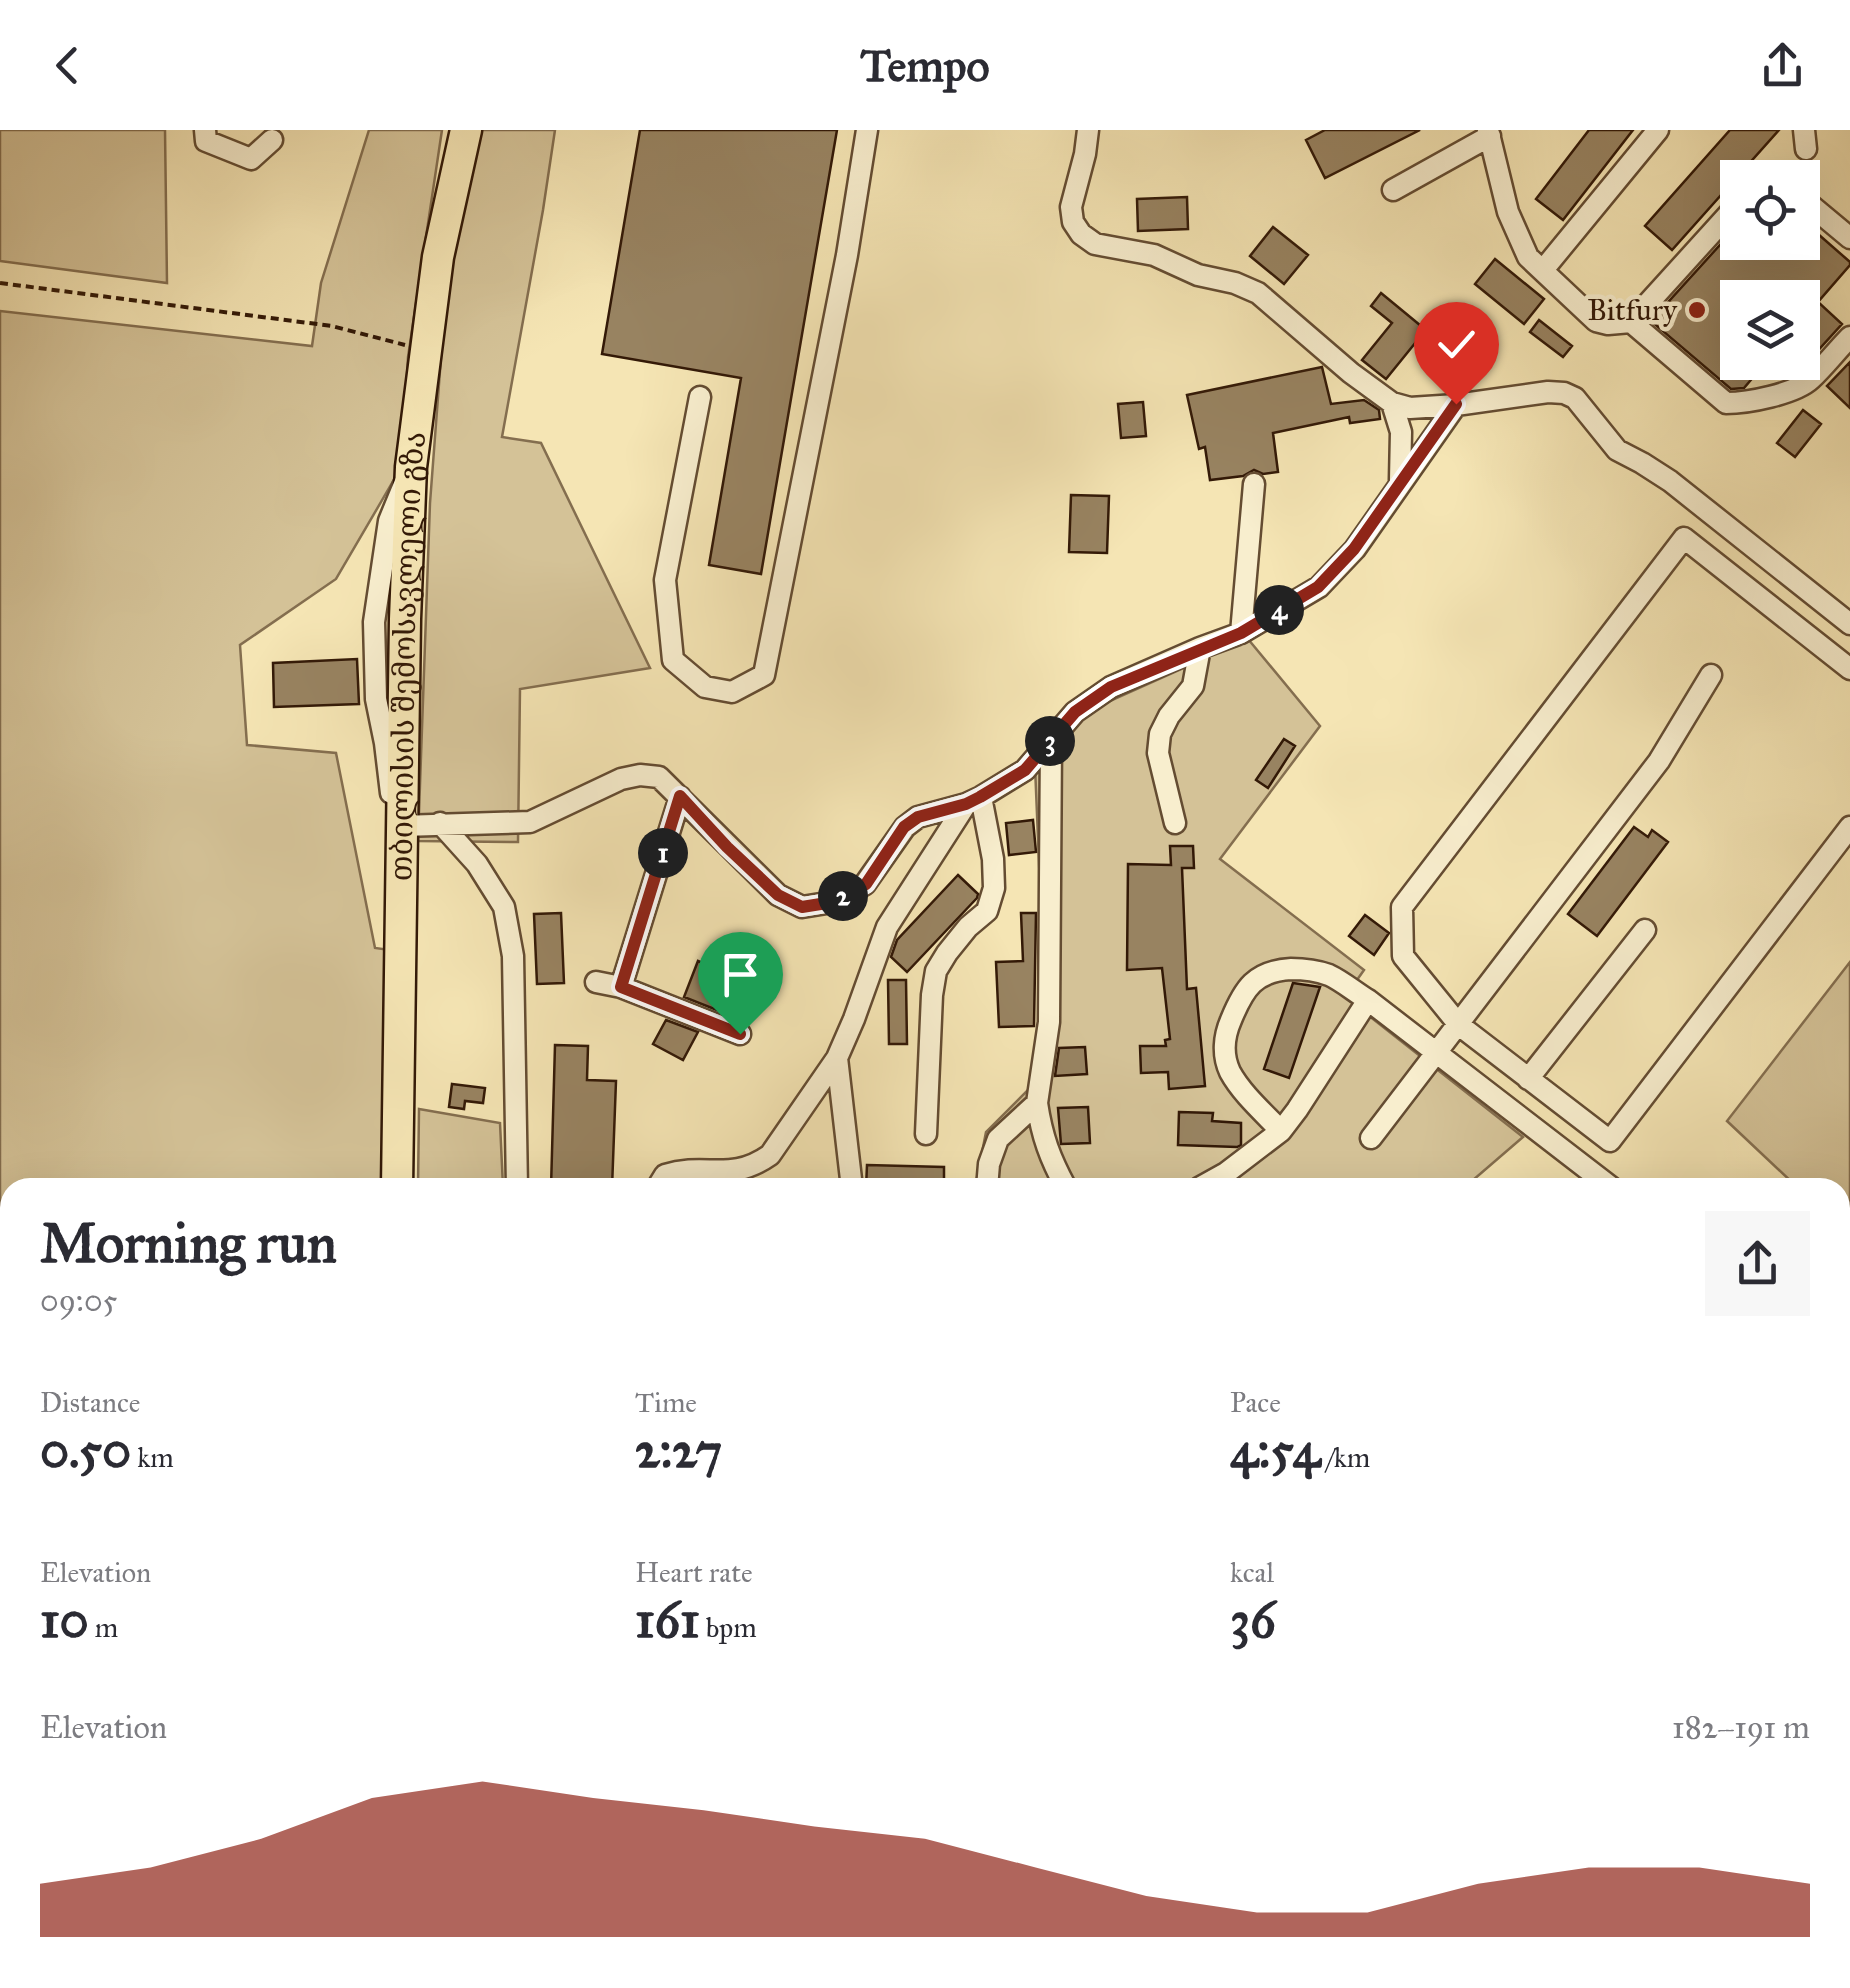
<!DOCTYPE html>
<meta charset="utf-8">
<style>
body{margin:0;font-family:"IM FELL Great Primer","Noto Serif Georgian",serif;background:#f7f7f7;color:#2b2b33;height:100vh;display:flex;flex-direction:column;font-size:38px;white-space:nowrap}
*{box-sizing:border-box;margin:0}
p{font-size:32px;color:#7c7c81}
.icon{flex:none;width:55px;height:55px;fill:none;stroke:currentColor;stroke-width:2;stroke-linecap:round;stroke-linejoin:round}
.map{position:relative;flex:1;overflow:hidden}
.panel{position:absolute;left:0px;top:1048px;width:1850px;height:812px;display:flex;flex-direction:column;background:#fff;border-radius:30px 30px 0 0;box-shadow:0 10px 40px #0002}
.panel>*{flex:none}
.fabs{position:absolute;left:1720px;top:30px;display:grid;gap:20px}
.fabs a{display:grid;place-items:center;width:100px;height:100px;border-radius:0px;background:#fff;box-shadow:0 10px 40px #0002;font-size:50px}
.pin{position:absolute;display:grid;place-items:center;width:85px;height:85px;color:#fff;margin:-102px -42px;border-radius:50% 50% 50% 0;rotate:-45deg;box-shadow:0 0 10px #0007}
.pin .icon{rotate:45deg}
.km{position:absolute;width:50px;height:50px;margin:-25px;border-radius:50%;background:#222;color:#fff;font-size:28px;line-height:50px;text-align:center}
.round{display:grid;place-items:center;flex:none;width:105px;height:105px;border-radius:0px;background:#f7f7f7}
.headline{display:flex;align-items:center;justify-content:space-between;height:170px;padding:0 40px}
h1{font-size:55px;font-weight:800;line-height:75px}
.stats{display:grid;grid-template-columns:repeat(3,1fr);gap:15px;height:170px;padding:10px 40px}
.stats div{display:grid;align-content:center}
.stats b{font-size:50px;font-weight:800}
.stats small{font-size:28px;font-weight:400}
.stats p{font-size:28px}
.chart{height:280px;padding:20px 40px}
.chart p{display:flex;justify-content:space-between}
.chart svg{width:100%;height:180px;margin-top:10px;fill:#8f2418;opacity:.7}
header{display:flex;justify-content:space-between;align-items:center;height:130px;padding:0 40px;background:#fff;font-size:45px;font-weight:800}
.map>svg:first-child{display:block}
</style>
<header><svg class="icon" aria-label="back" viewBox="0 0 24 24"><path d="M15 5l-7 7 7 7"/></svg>Tempo<svg class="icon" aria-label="share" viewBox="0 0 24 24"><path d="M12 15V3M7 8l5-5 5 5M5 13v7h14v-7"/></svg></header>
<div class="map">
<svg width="1850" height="1858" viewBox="0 0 1850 1858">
<rect width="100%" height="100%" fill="#f5e5b4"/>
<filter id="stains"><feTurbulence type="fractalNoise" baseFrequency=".002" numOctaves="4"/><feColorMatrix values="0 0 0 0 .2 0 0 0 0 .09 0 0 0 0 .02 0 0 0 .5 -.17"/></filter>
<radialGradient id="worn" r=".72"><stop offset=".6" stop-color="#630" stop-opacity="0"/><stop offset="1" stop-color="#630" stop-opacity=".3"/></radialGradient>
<!-- green -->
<path fill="#d4c297" stroke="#846e4f" stroke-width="2.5" d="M0,0H165L167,153L0,131Z
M369,0H442L408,227L402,336L336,449L240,515L247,615L336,623L375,818L390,820L384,1057L10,1058V1850H374V1858H0V181L312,216L321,153Z
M475,0H555L543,80L502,307L541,313L650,538L520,559L518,712L418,711L430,373L448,135Z
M1248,509L1320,596L1220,729L1364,840L1345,867L1523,1007L1465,1057L975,1058L986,1002L1035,953L1046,901L1035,636L1083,583Z
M1850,832V1355L1840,1376V1058L1797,1057L1727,991Z
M419,979L500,993L503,1057H418Z
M1840,1563L1850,1586V1858H958V1850H1840Z
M412,1850H646L647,1858H412Z"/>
<!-- building -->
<path fill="#988361" stroke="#331907" stroke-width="2.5" d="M640,0H837L761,444L709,435L741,248L602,224Z
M1325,0H1420L1325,48L1306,10Z
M1589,0H1633L1563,90L1536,69Z
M1730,0H1779L1672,120L1645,96Z
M1187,67L1188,99L1138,101L1137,69Z
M1802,90L1850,132V135L1818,172L1842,194L1802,238V168H1738V232H1766L1744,258L1731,259L1651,191L1738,95V112H1802Z
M1273,97L1308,125L1284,154L1250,126Z
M1495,129L1544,169L1524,194L1475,154Z
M1381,163L1438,210L1428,222L1416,212L1386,249L1362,230L1392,193L1371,176Z
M1539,190L1572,216L1563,227L1530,202Z
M1850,232V278L1827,256Z
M1322,237L1331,274L1364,270L1379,280L1380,289L1350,293L1349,287L1273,303L1278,342L1263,344L1254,340L1243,346L1210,350L1205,317L1199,319L1187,265Z
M1143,272L1146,306L1121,308L1118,274Z
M1803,280L1821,294L1795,327L1777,313Z
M1071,365L1109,366L1107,423L1069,422Z
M357,529L359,574L274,577L273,533Z
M1284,609L1295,616L1268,658L1256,650Z
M1033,690L1036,722L1009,725L1006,693Z
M1634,697L1648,707L1652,700L1668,712L1597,806L1568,784Z
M1170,716H1193L1194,738H1182L1187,859L1196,858L1205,956L1169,959L1168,942L1141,943L1140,916H1166L1165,910L1170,909L1162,838L1127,840L1128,734L1171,735Z
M958,745L978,764L977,768L907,842L891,827L897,810Z
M561,783L564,853L537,854L534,784Z
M1021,783H1036L1034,896L999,897L996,832L1023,831Z
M1365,785L1389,803L1374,825L1349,806Z
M698,831L751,852L737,888L684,867Z
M888,850H906L907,914H889Z
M1293,853L1320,857L1289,948L1264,939Z
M666,890L698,902L683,930L653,914Z
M555,915L588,916L587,950L616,951L612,1058H551Z
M1085,917L1087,944L1055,946L1059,918Z
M452,954L485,958L483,973L465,971L464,979L449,977Z
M1088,977L1090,1013L1061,1014L1058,978Z
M1179,982L1213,983L1212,991L1241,993V1015L1237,1017L1178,1015Z
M867,1035L944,1037V1058H866Z"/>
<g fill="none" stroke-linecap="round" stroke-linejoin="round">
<defs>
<path id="minor" d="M205,0L206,11L251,29L272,10
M1088,0L1085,24L1071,77L1073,92L1081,104L1095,114L1154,125L1198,145L1235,153L1258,163L1351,243L1392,273L1410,278L1456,275
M1488,0L1508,82L1528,127L1596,191L1608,194L1631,192L1738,74
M1804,0L1806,19
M1762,48L1771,44L1777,48
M1393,60L1490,6
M1802,68L1850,108
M1543,140L1658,0
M1631,192L1726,273C1748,273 1795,264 1811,249C1825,236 1837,220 1850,207
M700,267L665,450L673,530L705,557L732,562L764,545L847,125L867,0
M1392,273L1401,302L1400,350
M1241,503L1254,354
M1850,539L1684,408L1402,777L1403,826L1459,895L1610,1011L1850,697
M391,663L385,613L376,569L374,492L389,391L405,352
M440,693L477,734L504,777L513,826L517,1058
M1175,693L1158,623L1160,604L1169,586L1193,556L1200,518
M402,696L530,692L621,649L640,645L659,647L778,765L802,777L833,772L865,754L905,697L918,687L966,674L981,667L1025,640L1075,582L1111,557L1200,518L1241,503L1319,457L1355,419L1456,275L1548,262L1564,263L1575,268L1617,320L1642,333L1670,351L1850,494
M596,852L621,857L740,904
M621,857L680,667
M837,928L852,1058
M1528,949L1645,800
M1037,973C1042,1007 1050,1028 1066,1058
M1281,1001C1264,983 1242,964 1230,942C1222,925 1224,906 1231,890C1244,858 1255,841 1291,839C1302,839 1318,841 1329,845C1342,851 1355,862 1368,870L1612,1058
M926,1004L932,865L936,841L947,823L968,797L987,781L994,758L993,729L981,667
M1371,1008L1659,631L1711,545
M657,1058L665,1045C707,1032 730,1053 770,1025L837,928L854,889L887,797L966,674
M987,1058L989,1034L998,1009L1037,973L1049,892L1051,611
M1199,1058L1226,1043L1281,1001L1297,980L1368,870
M1840,1406L1850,1385
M1840,1491L1850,1514
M627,1850L630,1858
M683,1850L684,1858
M787,1850L792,1858
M971,1858V1850
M1304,1858L1305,1850
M1554,1858V1850"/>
<g id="highway">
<path id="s1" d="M397,1058L405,489L411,337L438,127L466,0"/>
<path d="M387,1858V1850"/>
</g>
</defs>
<!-- minor casing -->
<use href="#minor" stroke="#644c32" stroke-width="25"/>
<!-- highway casing -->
<use href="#highway" stroke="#331907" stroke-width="35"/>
<!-- path -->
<path stroke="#331907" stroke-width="4" stroke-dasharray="8 5" stroke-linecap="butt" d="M0,153L332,196L405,215
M0,1373L10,1421
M0,1577L10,1642
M37,1850L38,1858
M89,1850L90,1858"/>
<!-- minor -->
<use href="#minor" stroke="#f8eece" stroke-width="20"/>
<!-- highway -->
<use href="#highway" stroke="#f5e5b4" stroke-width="30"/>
</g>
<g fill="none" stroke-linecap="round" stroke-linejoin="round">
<defs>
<path id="route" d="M740,904L621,857L680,666L727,717L778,765L802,777L833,772L866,754L904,697L918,687L966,674L980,667L1025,640L1075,582L1111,557L1241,503L1318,457L1354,419L1456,274"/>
</defs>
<!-- route casing -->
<use href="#route" stroke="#fff" stroke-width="20"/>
<!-- route -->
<use href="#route" stroke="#8f2418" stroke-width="12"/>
</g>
<!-- markers -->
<circle fill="#8f2418" stroke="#f8eece" stroke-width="4" cx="1697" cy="180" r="10"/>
<g text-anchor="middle" stroke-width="9" stroke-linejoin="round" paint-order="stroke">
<!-- poi labels -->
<g font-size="30" fill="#331907" stroke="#f8eece" text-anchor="end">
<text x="1677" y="190">Bitfury</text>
</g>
<!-- street labels -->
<g font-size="30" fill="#331907" stroke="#f8eece">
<text dy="10" stroke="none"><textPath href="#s1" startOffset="532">თბილისის შემოსავლელი გზა</textPath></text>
</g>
</g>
<rect width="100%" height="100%" filter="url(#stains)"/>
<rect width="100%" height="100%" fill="url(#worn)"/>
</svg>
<div class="fabs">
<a><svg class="icon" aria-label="locate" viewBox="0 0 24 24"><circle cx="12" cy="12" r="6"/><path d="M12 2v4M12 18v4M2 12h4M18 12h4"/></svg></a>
<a><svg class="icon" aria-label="layers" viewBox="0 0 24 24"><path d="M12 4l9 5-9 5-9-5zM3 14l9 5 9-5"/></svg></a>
</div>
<div class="pin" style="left:740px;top:904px;background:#1e9e55"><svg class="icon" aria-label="arrive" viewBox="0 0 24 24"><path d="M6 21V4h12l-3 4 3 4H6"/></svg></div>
<div class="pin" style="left:1456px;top:274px;background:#d93025"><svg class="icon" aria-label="check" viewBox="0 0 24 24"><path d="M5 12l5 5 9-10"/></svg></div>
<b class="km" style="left:663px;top:723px">1</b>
<b class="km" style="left:843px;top:766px">2</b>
<b class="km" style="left:1050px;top:611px">3</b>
<b class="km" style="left:1279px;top:480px">4</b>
<section class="panel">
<div class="headline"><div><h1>Morning run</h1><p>09:05</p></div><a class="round"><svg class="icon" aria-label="share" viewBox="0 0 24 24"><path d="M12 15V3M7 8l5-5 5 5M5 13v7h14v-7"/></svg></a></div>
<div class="stats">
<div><p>Distance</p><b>0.50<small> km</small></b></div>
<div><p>Time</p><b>2:27</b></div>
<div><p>Pace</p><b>4:54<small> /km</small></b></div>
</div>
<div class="stats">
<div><p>Elevation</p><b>10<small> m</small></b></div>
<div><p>Heart rate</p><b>161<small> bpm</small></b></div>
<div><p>kcal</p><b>36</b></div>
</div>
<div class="chart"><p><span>Elevation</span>182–191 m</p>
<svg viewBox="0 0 160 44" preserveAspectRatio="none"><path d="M0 44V31L10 27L20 20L30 10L40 6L50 10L60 13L70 17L80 20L90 27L100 34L110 38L120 38L130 31L140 27L150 27L160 31V44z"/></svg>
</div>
</section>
</div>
